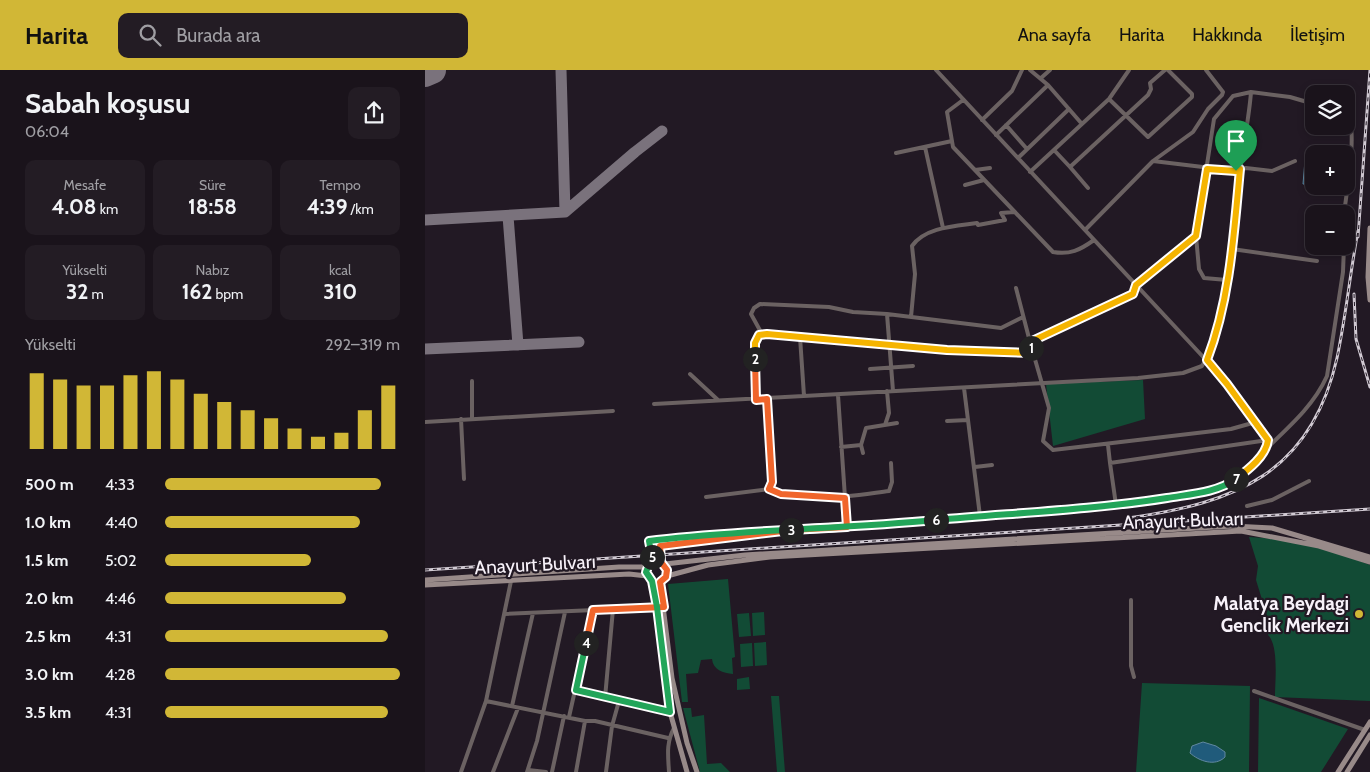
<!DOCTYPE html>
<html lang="tr">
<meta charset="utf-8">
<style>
body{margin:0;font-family:Cabin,sans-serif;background:#231c24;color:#f1f3f6;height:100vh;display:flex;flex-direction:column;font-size:19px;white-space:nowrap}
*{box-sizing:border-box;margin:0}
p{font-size:16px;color:#9f9ea3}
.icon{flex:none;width:28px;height:28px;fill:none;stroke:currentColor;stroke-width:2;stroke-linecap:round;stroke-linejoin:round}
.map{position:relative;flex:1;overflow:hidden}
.details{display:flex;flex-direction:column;background:#1a131b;width:425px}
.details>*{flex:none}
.controls{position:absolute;left:880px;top:15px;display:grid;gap:10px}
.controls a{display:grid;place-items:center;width:50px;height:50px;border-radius:10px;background:#1a131b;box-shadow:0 2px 8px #0003,0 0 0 1px #38323a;font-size:25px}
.pin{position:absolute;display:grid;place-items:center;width:42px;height:42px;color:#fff;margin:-51px -21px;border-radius:50% 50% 50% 0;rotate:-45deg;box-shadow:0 0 5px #0007}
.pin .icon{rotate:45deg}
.km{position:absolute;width:25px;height:25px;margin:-12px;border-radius:50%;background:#222;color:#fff;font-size:14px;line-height:25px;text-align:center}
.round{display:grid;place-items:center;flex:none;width:52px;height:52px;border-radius:10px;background:#231c24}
.head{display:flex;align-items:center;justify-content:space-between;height:85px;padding:0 25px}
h1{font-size:28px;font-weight:800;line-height:38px}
.stats{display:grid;grid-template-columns:repeat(3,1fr);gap:8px;height:85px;padding:5px 25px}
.stats div{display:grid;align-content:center;border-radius:10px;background:#231c24;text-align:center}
.stats b{font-size:21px;font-weight:800}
.stats small{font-size:14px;font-weight:400}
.stats p{font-size:14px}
.chart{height:140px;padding:10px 25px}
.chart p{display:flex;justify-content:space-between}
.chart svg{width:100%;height:90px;margin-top:5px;stroke:#d1b736;stroke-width:6}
ul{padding:0 25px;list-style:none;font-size:16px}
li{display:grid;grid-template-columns:80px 60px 1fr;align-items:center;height:38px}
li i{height:12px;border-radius:6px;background:#d1b736}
header{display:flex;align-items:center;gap:30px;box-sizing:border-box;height:70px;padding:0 25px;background:#d1b736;color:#111}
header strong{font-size:24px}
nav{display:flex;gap:28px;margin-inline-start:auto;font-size:18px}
.search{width:350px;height:45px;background:#231c24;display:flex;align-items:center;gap:12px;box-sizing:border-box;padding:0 18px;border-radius:10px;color:#9f9ea3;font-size:19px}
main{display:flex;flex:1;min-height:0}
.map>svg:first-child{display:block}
</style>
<header>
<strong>Harita</strong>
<div class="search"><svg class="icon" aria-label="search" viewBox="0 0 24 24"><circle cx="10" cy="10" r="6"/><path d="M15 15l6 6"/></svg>Burada ara</div>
<nav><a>Ana sayfa</a><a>Harita</a><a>Hakkında</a><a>İletişim</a></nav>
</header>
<main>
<section class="details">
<div class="head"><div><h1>Sabah koşusu</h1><p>06:04</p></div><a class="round"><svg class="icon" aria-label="share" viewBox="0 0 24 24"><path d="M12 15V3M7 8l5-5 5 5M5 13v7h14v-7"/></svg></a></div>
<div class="stats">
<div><p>Mesafe</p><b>4.08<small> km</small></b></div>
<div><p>Süre</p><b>18:58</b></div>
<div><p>Tempo</p><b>4:39<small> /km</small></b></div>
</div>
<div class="stats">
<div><p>Yükselti</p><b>32<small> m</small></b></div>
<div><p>Nabız</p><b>162<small> bpm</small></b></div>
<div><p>kcal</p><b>310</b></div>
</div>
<div class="chart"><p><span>Yükselti</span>292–319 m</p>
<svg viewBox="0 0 160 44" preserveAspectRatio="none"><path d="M5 44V7M15 44V10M25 44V13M35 44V13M45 44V8M55 44V6M65 44V10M75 44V17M85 44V21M95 44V25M105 44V29M115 44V34M125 44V38M135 44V36M145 44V25M155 44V13"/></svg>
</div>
<ul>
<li><b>500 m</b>4:33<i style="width:92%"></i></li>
<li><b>1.0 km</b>4:40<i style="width:83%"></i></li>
<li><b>1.5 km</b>5:02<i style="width:62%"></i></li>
<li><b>2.0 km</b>4:46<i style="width:77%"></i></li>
<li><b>2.5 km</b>4:31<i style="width:95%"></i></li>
<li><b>3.0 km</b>4:28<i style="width:100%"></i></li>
<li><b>3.5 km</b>4:31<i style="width:95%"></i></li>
</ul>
</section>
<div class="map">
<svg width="945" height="702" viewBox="0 0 945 702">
<rect width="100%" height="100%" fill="#221924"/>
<!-- green -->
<path fill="#124b35" d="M718,310L720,349L628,376L621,314Z
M824,467C870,469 903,479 945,495V631L850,627C850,611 854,576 843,565V549L831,510L833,496Z
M303,509L310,587L307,588L308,604C298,603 288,600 287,589L276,590L273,603L261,604L263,632H257L243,514Z
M339,542L340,565L328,566L327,543Z
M324,543L326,566L314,567L312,544Z
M341,572L342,595L330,596L329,573Z
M327,573L328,596L316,597L315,574Z
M324,607L325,619L312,620V609Z
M717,613L825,616L824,702H711Z
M346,626H354L360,702H352Z
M834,628L923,659L896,702H833Z
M258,638H266L267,647L279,645L282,694L296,693L305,702H275Z"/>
<!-- water -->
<path fill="#205b7b" stroke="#6188a1" d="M880,90L889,91V115L878,114Z
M778,672L791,676L800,682V687C790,697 774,691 765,683L767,676Z"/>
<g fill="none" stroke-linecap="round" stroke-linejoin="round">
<!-- taxiway -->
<path stroke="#7a727c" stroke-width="11" d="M136,0L140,142
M83,146L93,275
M0,150L140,142L210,82L237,61
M0,279L154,272"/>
<!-- runway -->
<path stroke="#7a727c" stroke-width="28" d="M0,3L7,0"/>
<!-- street -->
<path stroke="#6b6262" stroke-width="4" d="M605,0L623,15
M616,8L625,0
M684,29L723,67L767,27V24L743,0
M538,30L522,42L528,77L628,182C645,185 655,180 669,170
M557,50L587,21L597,0
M581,55L602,79
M571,65L623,15L657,54
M500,77L518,158
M629,80L645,97L723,25L726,19L725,13L740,0
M471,83L527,71
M593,88L644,39
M728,91L811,101L821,98L847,101L870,91
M645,97L663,118
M550,100L565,98
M605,102L684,29L704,0
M540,115L559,110
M919,144C921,125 934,53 921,43
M660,160L728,91L768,62L783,39L797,25L798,22L781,0
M771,166L711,215L708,224L605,272L624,338L618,371L628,380L806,359L831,352
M807,179L892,191
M802,210L779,208L774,199L771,166L789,49L808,26L826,22
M591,218L605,272
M462,244L468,321
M486,247L490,204L487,176C500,157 531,156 552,153L553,155L580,150L576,143L589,142
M337,264L326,244L329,238L335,234L404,237L428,242L462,244L576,258L598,247
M375,267L379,326
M445,299L488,296
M265,304L293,330
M539,318L555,446
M413,325L422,457
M331,330L330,273L334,265L463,273L522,280L608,283
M229,334C390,325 552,317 713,308L758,303L777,296C806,253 809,155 815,102C818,75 824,49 826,22L865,27L889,34
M47,348V311
M36,349L39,409
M522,351L543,350
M0,352L188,341
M460,355L464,343L462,321
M436,375L438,383
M683,375L685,393L843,370
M416,377L436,375L441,358L472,353
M842,378C865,356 889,335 902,306L918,202L919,176
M685,393L691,435
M550,397L567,395
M345,419C381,435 426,426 464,421L467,412L466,393
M281,427L345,419L347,412L342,329
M822,436L847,430L884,411
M232,469L237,485L236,492
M235,477L340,462L668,438L776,422L800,417L815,406L836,386L842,378L843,370L803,314L781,290L511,0
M225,493L227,485L224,471L308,461L335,462
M706,530V596L709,607
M80,544L239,537
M151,620L245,642
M829,621L940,660
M180,628L188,539
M61,631L160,651H170L243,668
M87,636L108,543
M144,647L168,540
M103,700L121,702
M36,702L61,631L86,511
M68,702L93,638
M102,702L112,671L140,542
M127,702L139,646
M151,702L160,651
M181,702L187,656L194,631
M244,702C243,685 241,673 249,658"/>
<!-- secondary -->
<path stroke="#988a89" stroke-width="5" d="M945,158L943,207L945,230
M221 502a11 11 0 1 1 22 0a11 11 0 1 1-22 0Z
M240,494L320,485L807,456L847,458L945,487
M242,506L283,495L345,487L816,461L894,476L945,492
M0,510L194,497H222
M227,511L232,537L245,642L262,702
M235,512L247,608L262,673L272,702
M0,515L204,504L222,506
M913,702L945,652
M922,702L945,665"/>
<defs>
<path id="rail" d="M933,167L945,0
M929,224L931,269L945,317
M703,448C810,433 886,404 912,288C921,246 925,203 933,161
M0,500L945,439"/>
</defs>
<!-- rail casing -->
<use href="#rail" stroke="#d1cad3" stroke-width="3"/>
<!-- rail -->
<use href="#rail" stroke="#221924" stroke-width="1" stroke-dasharray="4" stroke-linecap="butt"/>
</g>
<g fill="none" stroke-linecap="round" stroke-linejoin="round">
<defs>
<path id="split-1" d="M606,278L605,272L708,224L711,215L771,166L782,99L811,101"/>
<path id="split-2" d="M330,289V273L334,265L342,264L522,280L608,283L606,278"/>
<path id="split-3" d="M330,289L331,330L342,329L347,412L344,419L356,424L420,428L422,457L366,460"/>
<path id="split-4" d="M161,573L168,540L239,537L235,512L241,507L242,500L236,492L235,476L366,460"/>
<path id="split-5" d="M161,573L151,620L245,642L232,537L227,511L221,502L227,487"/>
<path id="split-6" d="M227,487L224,471L232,470C325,459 418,459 511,450"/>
<path id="split-7" d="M511,450C588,443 665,440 742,428C765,424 791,423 811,409"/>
<path id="split-8" d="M811,409C824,399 841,386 843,370L802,314L782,290C805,230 809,163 815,99L811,101"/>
</defs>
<!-- split-1 casing -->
<use href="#split-1" stroke="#fff" stroke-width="10"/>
<!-- split-2 casing -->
<use href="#split-2" stroke="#fff" stroke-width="10"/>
<!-- split-3 casing -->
<use href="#split-3" stroke="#fff" stroke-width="10"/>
<!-- split-4 casing -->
<use href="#split-4" stroke="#fff" stroke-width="10"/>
<!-- split-5 casing -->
<use href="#split-5" stroke="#fff" stroke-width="10"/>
<!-- split-6 casing -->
<use href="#split-6" stroke="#fff" stroke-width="10"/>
<!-- split-7 casing -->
<use href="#split-7" stroke="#fff" stroke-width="10"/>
<!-- split-8 casing -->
<use href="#split-8" stroke="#fff" stroke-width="10"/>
<!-- split-1 -->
<use href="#split-1" stroke="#f5b400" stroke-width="6"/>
<!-- split-2 -->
<use href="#split-2" stroke="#f5b400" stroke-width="6"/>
<!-- split-3 -->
<use href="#split-3" stroke="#f0652b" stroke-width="6"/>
<!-- split-4 -->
<use href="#split-4" stroke="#f0652b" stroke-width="6"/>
<!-- split-5 -->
<use href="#split-5" stroke="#22a559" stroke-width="6"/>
<!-- split-6 -->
<use href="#split-6" stroke="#22a559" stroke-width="6"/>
<!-- split-7 -->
<use href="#split-7" stroke="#22a559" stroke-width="6"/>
<!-- split-8 -->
<use href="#split-8" stroke="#f5b400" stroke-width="6"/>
</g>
<!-- markers -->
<circle fill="#d1b736" stroke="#221924" stroke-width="2" cx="934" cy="544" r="5"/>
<g text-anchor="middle" stroke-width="4.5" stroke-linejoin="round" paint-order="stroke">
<!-- street labels -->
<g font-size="19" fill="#f8f2fa" stroke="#221924">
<text transform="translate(758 450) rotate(-2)" y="7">Anayurt Bulvarı</text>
<text transform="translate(110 494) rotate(-3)" y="7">Anayurt Bulvarı</text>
</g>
<!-- poi labels -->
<g font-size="19" font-weight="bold" fill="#f8f2fa" stroke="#221924" text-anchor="end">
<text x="924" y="540">Malatya Beydagi<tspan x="924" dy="22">Genclik Merkezi</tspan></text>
</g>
</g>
</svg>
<div class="controls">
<a><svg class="icon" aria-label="layers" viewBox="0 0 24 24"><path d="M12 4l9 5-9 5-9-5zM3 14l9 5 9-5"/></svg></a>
<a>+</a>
<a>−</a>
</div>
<div class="pin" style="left:811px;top:101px;background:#1e9e55"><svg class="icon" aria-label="arrive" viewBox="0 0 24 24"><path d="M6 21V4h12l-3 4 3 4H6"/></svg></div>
<b class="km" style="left:606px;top:278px">1</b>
<b class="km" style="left:330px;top:289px">2</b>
<b class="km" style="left:366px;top:460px">3</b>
<b class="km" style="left:161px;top:573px">4</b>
<b class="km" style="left:227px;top:487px">5</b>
<b class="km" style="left:511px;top:450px">6</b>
<b class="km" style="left:811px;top:409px">7</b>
</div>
</main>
